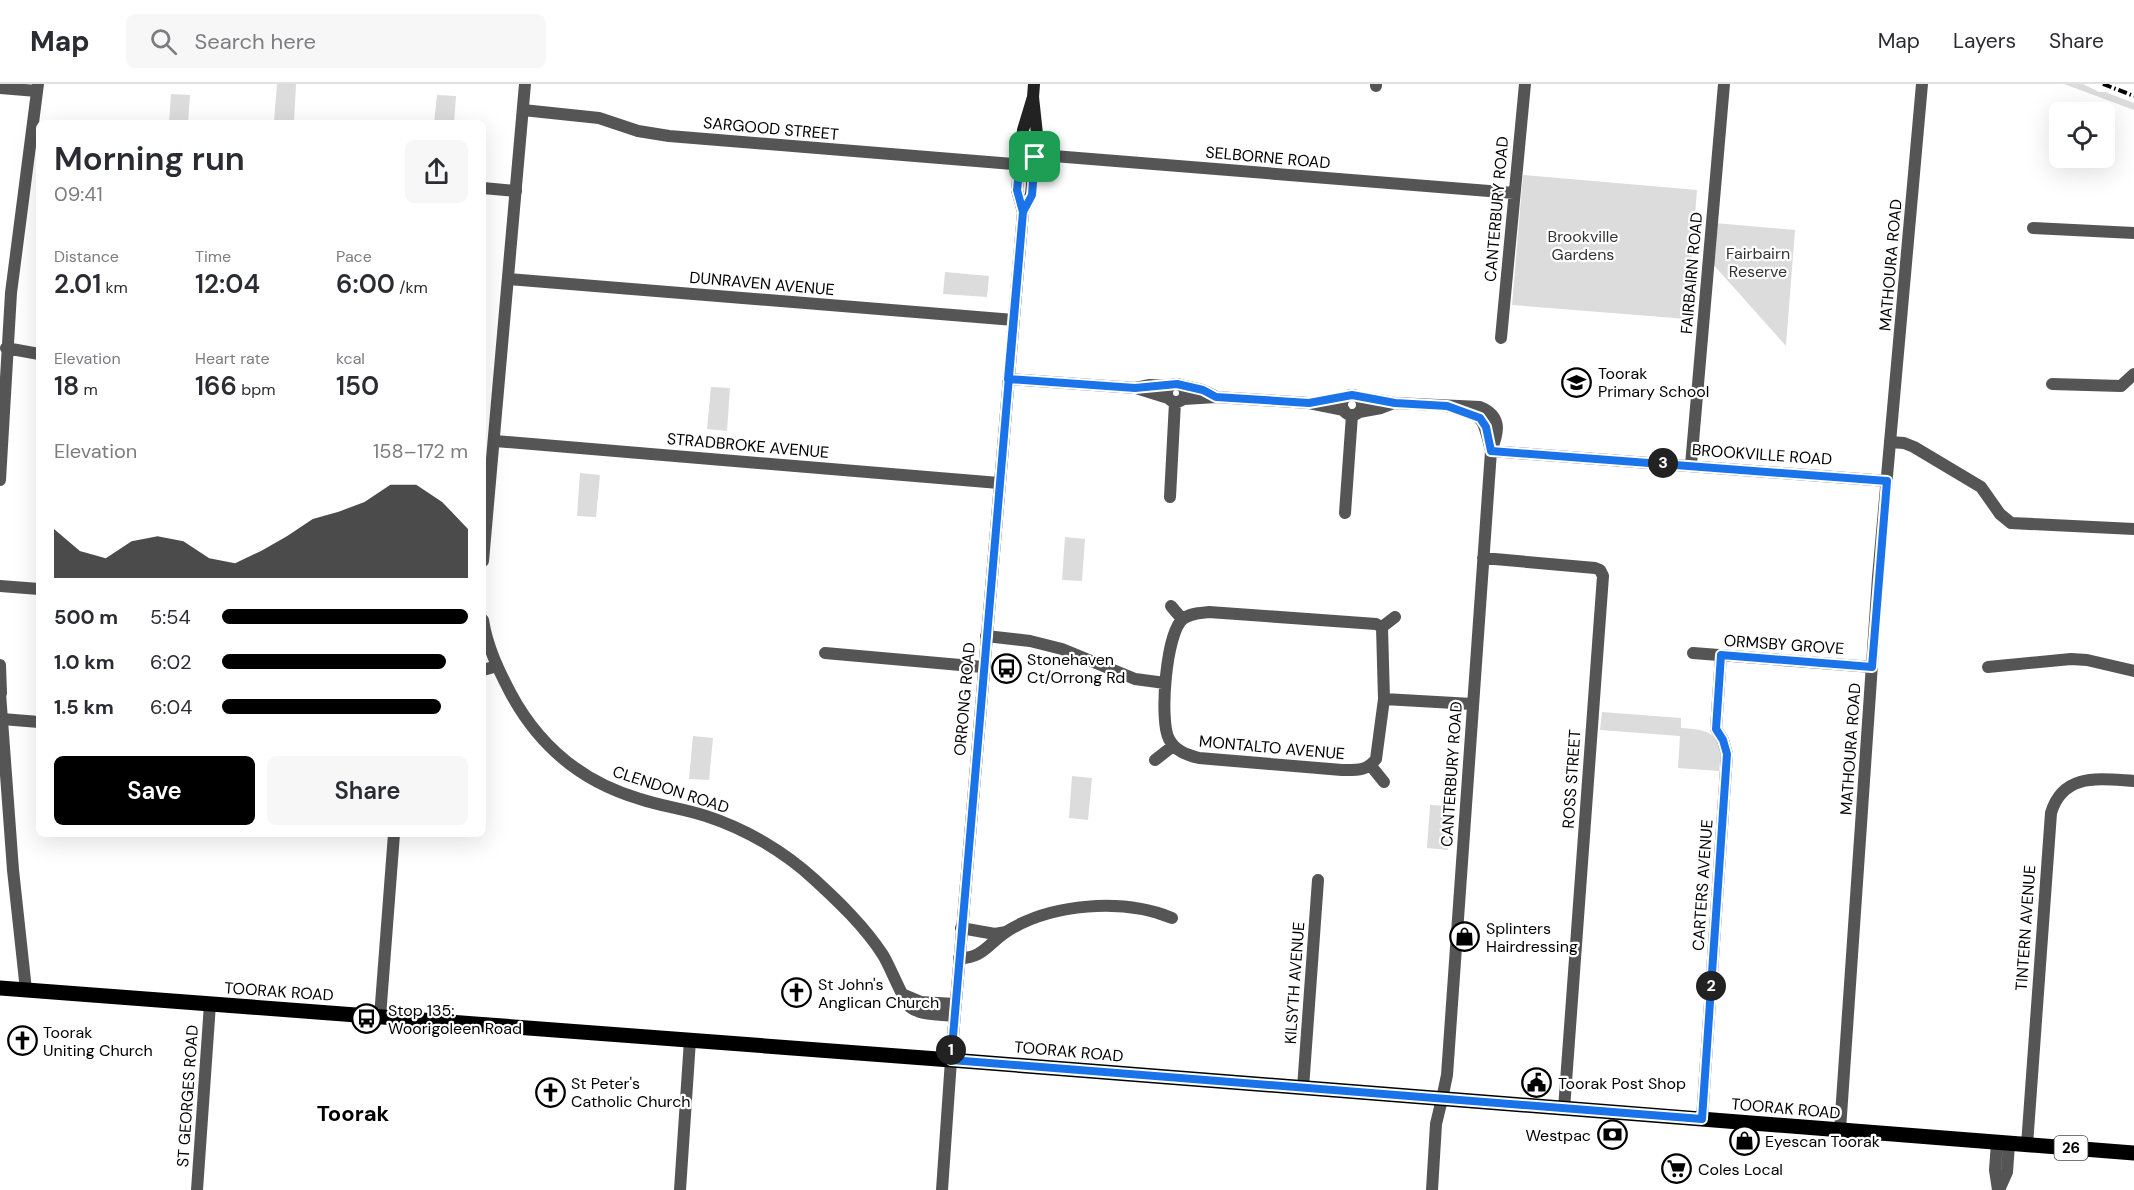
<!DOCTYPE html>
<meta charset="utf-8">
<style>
body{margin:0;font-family:"DM Sans",sans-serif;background:#f7f7f7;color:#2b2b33;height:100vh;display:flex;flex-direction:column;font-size:22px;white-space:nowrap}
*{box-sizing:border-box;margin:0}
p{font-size:20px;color:#7c7c81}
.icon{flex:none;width:33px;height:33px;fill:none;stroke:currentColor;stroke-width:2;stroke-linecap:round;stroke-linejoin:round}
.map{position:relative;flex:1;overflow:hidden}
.panel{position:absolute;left:36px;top:36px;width:450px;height:717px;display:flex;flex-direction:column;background:#fff;border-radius:9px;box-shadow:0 6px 24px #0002}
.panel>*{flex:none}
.fabs{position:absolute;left:2049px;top:18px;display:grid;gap:12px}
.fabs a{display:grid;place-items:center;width:66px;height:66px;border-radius:9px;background:#fff;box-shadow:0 6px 24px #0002;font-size:30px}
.pin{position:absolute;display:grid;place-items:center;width:51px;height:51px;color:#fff;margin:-26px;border-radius:12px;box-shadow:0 3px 9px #0006}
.km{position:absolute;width:30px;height:30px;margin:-15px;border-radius:50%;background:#222;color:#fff;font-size:16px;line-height:30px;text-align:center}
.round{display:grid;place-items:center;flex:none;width:63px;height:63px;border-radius:9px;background:#f7f7f7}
.overview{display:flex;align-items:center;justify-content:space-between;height:102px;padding:0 18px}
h1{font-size:33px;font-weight:600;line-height:45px}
.figures{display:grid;grid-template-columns:repeat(3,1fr);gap:9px;height:102px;padding:6px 18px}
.figures div{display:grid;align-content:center}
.figures b{font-size:26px;font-weight:600}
.figures small{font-size:16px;font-weight:400}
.figures p{font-size:16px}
.chart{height:168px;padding:12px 18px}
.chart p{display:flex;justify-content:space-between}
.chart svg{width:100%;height:108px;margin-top:6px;fill:#000;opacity:.7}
.primary-button{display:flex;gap:12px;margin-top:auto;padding:12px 18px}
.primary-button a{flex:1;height:69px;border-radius:9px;background:#000;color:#fff;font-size:24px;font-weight:600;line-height:69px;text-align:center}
.primary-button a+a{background:#f7f7f7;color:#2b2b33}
ul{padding:0 18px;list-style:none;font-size:20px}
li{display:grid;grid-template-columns:96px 72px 1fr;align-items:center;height:45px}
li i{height:15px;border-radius:8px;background:#000}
header{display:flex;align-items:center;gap:36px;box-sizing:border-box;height:84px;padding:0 30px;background:#fff;border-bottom:2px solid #e1e1e2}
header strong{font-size:28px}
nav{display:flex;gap:33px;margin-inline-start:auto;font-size:21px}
.search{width:420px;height:54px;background:#f7f7f7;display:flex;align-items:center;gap:15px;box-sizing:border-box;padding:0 21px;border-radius:9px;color:#7c7c81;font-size:22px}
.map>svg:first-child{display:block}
</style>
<header>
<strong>Map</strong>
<div class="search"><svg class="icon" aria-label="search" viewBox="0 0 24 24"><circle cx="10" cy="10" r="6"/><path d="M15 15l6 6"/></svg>Search here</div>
<nav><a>Map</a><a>Layers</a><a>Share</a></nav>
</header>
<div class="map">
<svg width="2134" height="1106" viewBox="0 0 2134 1106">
<rect width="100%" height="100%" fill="#fff"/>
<!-- green -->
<path fill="#dcdcdc" d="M277,0H296L294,38L274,37Z
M2064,0H2083L2099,8H2105L2134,19V26Z
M171,10L190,11L188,39H169Z
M437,11L456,12L454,39H434Z
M1523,91L1697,106L1687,235L1512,221Z
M1715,139L1795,146L1786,262L1711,178Z
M945,188L989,192L987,213L943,210Z
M711,303L730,304L727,347L707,345Z
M580,389L600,391L596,433L577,432Z
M1065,453L1085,455L1082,497L1062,496Z
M1602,628L1681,634V644C1707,646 1720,647 1722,677L1720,678L1719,687L1678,684L1680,652L1600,646Z
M693,652L713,654L709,696L689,695Z
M1072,692L1092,694L1088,736L1069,734Z
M1430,721L1451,722L1448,766L1427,764Z"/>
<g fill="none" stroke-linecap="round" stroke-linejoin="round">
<!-- minor -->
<path stroke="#555" stroke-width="12" d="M1376,2V0
M0,4L37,7
M523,26L599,34L638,47L669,52L1013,80L1041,71L1514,109
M483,104L516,107
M2033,144L2134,149
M508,195L1014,236
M1501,254L1525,0
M6,264L39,270
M1008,295L1135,304L1150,301L1170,302
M1167 309a9 9 0 1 1 18 0a9 9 0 1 1-18 0Z
M2052,300L2121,302L2134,290
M1181,301L1203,306L1215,312
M1136,304L1168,314
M1342 321a10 10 0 1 1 20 0a10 10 0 1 1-20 0Z
M1359,313L1395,319L1480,323C1502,332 1499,348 1491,367
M1184,315L1216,313L1309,319L1344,326
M1359,328L1381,324L1394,319
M495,357L999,399
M1890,358L1904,359L1914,363L1981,403L2000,430L2011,439L2134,445
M1491,367L1887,397
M1691,381L1724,0
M0,396L11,209L38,0
M1170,413L1175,318
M1345,429L1352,331
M1483,474L1595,484L1600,486L1603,492L1564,1025
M0,502L39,505
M1171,522L1182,535
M1209,528L1376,540L1382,543L1384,615L1376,675C1367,687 1357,686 1342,686L1199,674C1187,671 1175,667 1169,655C1159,637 1166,548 1183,535C1190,529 1200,529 1209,528Z
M1382,543L1395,533
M986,552L1030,557L1062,565L1135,595L1165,599
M825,569L983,583
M1693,569L1872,583
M0,581L1,609
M1988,583L2071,575L2087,576L2134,587
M483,586L497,582
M1384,615L1472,620
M2,635L39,638
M1155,676L1173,662
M1371,682L1384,698
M961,844L995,850L1006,848
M959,874C982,875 988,860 1006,848C1051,819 1123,814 1172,834
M380,933L394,750
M1303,1004L1318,796
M1442,1015L1447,991L1491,367C1482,328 1483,334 1447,322
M1702,1035L1727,670L1723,656L1716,645L1721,571
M1997,1059L1995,1086L1998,1106
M2027,1061L2051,729C2063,688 2100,695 2134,697
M680,1106L690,956
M1999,1106L2007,1088L2009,1060"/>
<!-- tertiary -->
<path stroke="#555" stroke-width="12" d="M483,477L525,0
M483,536C487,562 498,585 510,608C538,661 582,698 640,715C661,722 684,725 706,732C746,745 785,768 815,796C839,818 865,843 883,871C890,882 903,916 910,923C921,932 941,930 954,932
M0,609L13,786L26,906
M902,910L921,918L955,920
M1840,1046L1878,493L1922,0
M197,1106L210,920
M942,1106L951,976
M1432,1106L1436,1040L1442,1015"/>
<!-- secondary -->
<path stroke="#222" stroke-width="12" d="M1023,128L1031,111L1037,50L1033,13L1034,0
M951,976L1023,128L1017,106L1023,46L1033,13"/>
<!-- primary -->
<path stroke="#000" stroke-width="15" d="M0,904L951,976L2134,1069"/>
<!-- tram -->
<path stroke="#000" stroke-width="1.5" d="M0,907L924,977L2134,1072"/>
<!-- rail -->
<path stroke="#000" stroke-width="4" stroke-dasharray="9 3 1.5 3" stroke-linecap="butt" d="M2103,0L2134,12"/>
</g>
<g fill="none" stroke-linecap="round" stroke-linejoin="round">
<defs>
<path id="route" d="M1035,73L1032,111L1023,128L951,976L1702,1035L1727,670L1723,656L1716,645L1721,571L1872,583L1887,397L1491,367L1486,343L1480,334L1447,322L1395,319L1352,311L1309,319L1216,313L1203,306L1177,300L1135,304L1008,295L1023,128L1017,106L1020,78L1035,73"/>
</defs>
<!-- route casing -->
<use href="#route" stroke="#fff" stroke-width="12"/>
<!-- route -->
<use href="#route" stroke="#1a73e8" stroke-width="8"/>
</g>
<!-- icons -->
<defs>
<symbol id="school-ring" viewBox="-11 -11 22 22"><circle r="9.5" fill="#fff" stroke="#000" stroke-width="1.5"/><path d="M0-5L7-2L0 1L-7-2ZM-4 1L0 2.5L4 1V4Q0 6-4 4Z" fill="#000"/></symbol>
<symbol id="bus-ring" viewBox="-11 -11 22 22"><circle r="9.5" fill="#fff" stroke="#000" stroke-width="1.5"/><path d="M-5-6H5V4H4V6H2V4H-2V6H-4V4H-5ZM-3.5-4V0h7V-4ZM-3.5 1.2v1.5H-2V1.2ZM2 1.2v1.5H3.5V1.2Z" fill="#000"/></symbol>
<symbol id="shop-ring" viewBox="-11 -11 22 22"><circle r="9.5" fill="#fff" stroke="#000" stroke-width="1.5"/><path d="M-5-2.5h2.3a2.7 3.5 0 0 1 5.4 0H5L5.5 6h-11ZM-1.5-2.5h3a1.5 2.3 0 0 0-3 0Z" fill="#000"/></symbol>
<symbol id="church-ring" viewBox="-11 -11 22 22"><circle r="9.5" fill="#fff" stroke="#000" stroke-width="1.5"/><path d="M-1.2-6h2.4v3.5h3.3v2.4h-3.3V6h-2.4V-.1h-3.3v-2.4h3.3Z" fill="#000"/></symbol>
<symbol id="civic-ring" viewBox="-11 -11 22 22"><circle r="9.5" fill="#fff" stroke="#000" stroke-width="1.5"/><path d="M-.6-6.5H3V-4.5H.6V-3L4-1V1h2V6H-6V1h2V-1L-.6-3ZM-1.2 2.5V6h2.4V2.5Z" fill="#000"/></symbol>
<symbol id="bank-ring" viewBox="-11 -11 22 22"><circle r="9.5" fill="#fff" stroke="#000" stroke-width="1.5"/><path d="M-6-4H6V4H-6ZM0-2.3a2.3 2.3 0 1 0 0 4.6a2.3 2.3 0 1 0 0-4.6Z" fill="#000"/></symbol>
<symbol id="supermarket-ring" viewBox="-11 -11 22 22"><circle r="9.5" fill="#fff" stroke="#000" stroke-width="1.5"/><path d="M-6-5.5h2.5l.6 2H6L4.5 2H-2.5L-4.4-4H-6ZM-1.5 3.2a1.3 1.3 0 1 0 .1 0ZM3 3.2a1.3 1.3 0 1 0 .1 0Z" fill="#000"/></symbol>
</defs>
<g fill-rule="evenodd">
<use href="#school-ring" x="1560" y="282" width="33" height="33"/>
<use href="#bus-ring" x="990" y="568" width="33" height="33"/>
<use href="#shop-ring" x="1448" y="836" width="33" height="33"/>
<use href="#church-ring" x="780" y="892" width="33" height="33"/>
<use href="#bus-ring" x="350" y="918" width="33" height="33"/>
<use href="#church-ring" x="6" y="940" width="33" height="33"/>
<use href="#civic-ring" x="1520" y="982" width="33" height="33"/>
<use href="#church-ring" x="534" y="992" width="33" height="33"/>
<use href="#bank-ring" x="1596" y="1034" width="33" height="33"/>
<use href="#shop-ring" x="1728" y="1040" width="33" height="33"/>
<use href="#supermarket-ring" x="1660" y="1068" width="33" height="33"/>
</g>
<g text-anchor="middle" stroke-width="4.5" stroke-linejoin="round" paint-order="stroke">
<!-- shield labels -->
<rect fill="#fff" stroke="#4c4c4c" stroke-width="1.5" x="2054.5" y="1052" width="33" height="24" rx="4.5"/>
<g font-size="15" font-weight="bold" fill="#000">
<text x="2071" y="1069">26</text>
</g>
<!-- street labels -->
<g font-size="16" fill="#000" stroke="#fff">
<text transform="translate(771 44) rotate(5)" y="6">SARGOOD STREET</text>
<text transform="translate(1268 73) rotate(5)" y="6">SELBORNE ROAD</text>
<text transform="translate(1496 125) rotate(-85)" y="6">CANTERBURY ROAD</text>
<text transform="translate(1890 181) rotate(-85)" y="6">MATHOURA ROAD</text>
<text transform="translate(1691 189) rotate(-85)" y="6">FAIRBAIRN ROAD</text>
<text transform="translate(762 199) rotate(5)" y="6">DUNRAVEN AVENUE</text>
<text transform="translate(748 361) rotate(5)" y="6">STRADBROKE AVENUE</text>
<text transform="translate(1762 370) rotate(4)" y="6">BROOKVILLE ROAD</text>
<text transform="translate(1784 560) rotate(4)" y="6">ORMSBY GROVE</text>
<text transform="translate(964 615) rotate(-85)" y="6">ORRONG ROAD</text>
<text transform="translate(1272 663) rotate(5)" y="6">MONTALTO AVENUE</text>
<text transform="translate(1850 665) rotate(-86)" y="6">MATHOURA ROAD</text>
<text transform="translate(1451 690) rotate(-86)" y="6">CANTERBURY ROAD</text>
<text transform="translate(1571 695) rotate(-86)" y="6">ROSS STREET</text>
<text transform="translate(671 705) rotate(18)" y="6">CLENDON ROAD</text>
<text transform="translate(1702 801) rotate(-86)" y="6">CARTERS AVENUE</text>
<text transform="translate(2025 844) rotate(-86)" y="6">TINTERN AVENUE</text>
<text transform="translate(1294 899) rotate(-86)" y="6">KILSYTH AVENUE</text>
<text transform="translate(279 907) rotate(4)" y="6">TOORAK ROAD</text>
<text transform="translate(1069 967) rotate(5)" y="6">TOORAK ROAD</text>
<text transform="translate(187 1012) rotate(-86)" y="6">ST GEORGES ROAD</text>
<text transform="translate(1786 1024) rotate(5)" y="6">TOORAK ROAD</text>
</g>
<!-- park labels -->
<g font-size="16" fill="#333" stroke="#fff">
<text x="1583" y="158">Brookville<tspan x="1583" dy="18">Gardens</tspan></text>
<text x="1758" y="175">Fairbairn<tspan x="1758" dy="18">Reserve</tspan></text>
</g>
<!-- poi labels -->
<g font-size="16" fill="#000" stroke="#fff" text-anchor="start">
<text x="1598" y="295">Toorak<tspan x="1598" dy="18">Primary School</tspan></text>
<text x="1027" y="581">Stonehaven<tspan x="1027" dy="18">Ct/Orrong Rd</tspan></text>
<text x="1486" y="850">Splinters<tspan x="1486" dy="18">Hairdressing</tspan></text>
<text x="818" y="906">St John's<tspan x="818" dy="18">Anglican Church</tspan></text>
<text x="388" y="932">Stop 135:<tspan x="388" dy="18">Woorigoleen Road</tspan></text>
<text x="43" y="954">Toorak<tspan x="43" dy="18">Uniting Church</tspan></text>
<text x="571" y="1005">St Peter's<tspan x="571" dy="18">Catholic Church</tspan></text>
<text x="1558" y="1005">Toorak Post Shop</text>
<text x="1591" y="1057" text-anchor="end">Westpac</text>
<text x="1765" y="1063">Eyescan Toorak</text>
<text x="1698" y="1091">Coles Local</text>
</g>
<!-- district labels -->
<g font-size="22" font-weight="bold" fill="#000" stroke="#fff">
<text x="353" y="1037">Toorak</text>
</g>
</g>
</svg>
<div class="fabs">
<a><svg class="icon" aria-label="locate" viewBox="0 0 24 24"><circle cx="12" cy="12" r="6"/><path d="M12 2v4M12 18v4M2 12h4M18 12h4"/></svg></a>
</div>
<div class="pin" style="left:1035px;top:73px;background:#1e9e55"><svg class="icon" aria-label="arrive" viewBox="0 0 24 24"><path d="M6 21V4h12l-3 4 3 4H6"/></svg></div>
<b class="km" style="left:951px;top:966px">1</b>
<b class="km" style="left:1711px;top:902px">2</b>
<b class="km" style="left:1663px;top:379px">3</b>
<section class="panel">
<div class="overview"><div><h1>Morning run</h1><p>09:41</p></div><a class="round"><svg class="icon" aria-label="share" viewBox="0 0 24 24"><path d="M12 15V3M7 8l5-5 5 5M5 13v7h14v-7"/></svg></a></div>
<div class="figures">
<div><p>Distance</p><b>2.01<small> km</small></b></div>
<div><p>Time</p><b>12:04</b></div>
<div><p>Pace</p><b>6:00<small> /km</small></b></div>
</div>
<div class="figures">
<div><p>Elevation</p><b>18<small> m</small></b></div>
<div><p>Heart rate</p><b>166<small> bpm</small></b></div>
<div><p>kcal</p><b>150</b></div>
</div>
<div class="chart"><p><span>Elevation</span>158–172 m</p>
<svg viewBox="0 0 160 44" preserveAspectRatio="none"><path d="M0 44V24L10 33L20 36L30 29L40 27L50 29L60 36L70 38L80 33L90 27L100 20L110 17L120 13L130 6L140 6L150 13L160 24V44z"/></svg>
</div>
<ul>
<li><b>500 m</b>5:54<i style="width:100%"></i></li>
<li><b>1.0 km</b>6:02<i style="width:91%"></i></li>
<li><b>1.5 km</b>6:04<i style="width:89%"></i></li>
</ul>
<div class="primary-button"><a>Save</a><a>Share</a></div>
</section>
</div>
